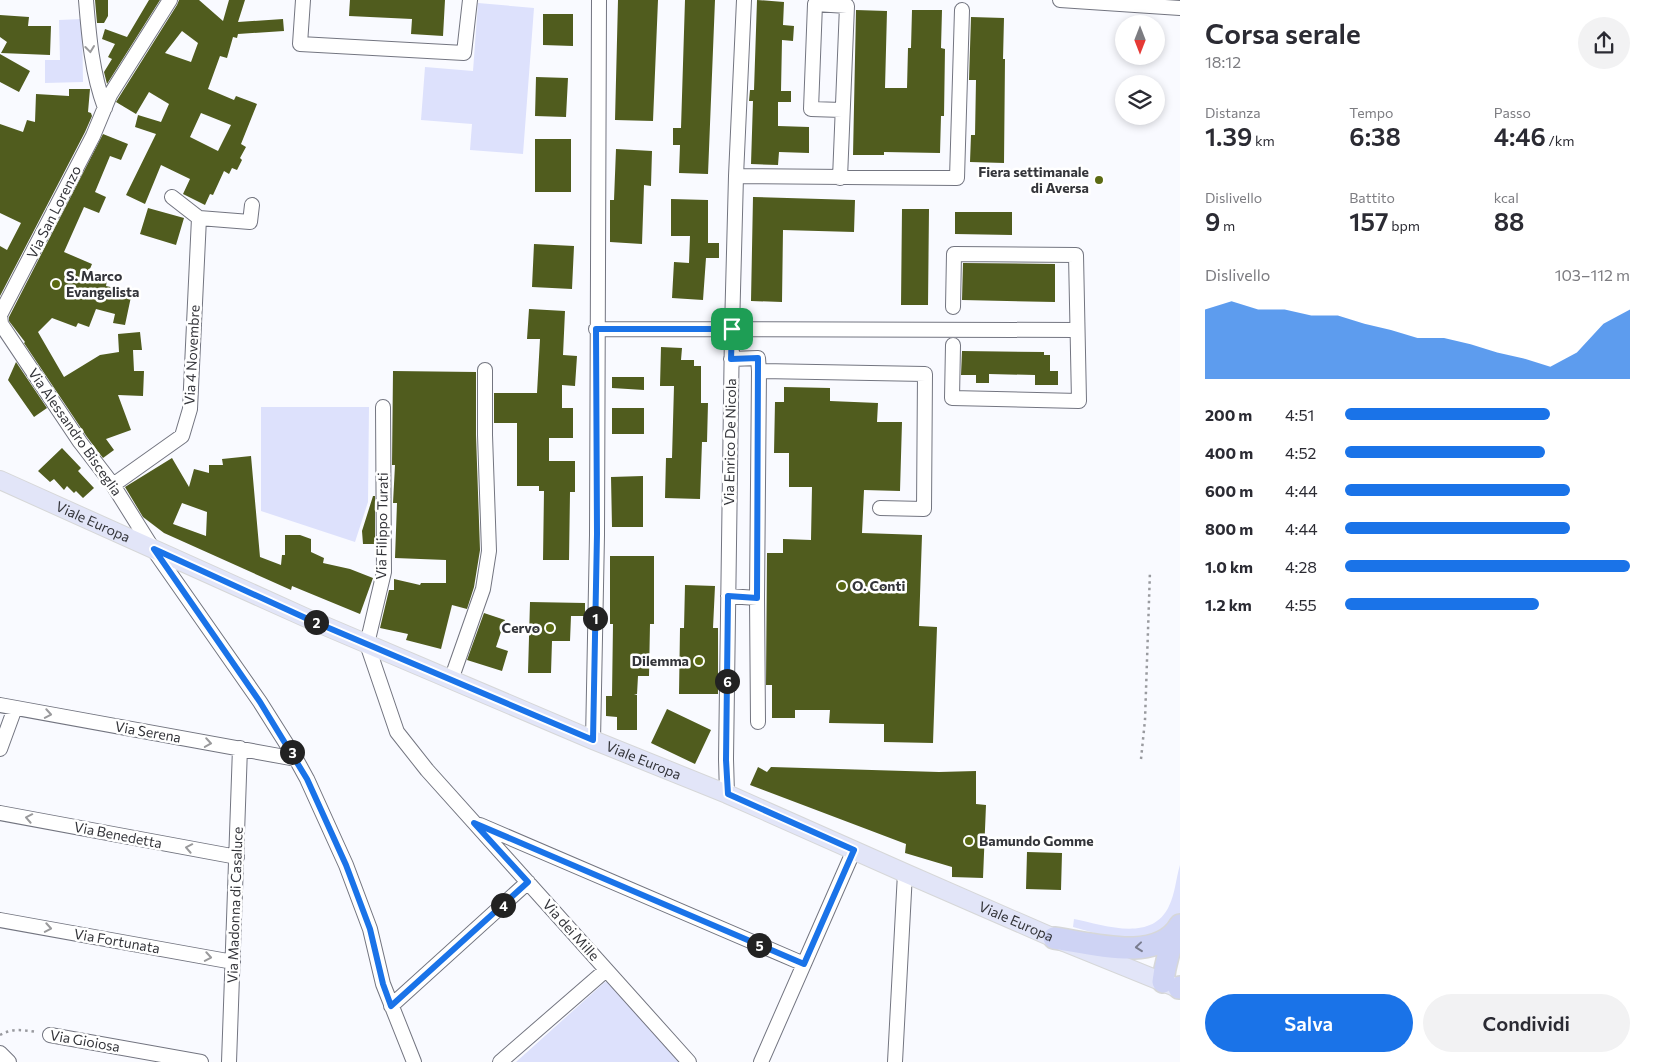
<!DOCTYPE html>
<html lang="it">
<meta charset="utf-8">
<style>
body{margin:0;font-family:Commissioner,sans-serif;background:#f2f2f3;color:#2b2b33;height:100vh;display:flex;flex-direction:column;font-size:19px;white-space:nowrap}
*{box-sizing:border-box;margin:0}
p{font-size:16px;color:#7c7c81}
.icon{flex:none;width:28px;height:28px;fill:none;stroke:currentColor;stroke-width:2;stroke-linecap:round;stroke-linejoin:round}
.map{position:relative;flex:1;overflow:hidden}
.side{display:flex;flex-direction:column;background:#fff;width:475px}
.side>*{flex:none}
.needle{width:32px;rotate:180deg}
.buttons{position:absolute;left:1115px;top:15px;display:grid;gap:10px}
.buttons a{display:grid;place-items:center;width:50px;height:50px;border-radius:50%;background:#fff;box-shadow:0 2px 8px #0003;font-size:25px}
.pin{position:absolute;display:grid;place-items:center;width:42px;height:42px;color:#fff;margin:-21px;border-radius:10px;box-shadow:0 2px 8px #0006}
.km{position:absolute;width:25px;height:25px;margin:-12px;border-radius:50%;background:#222;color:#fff;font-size:14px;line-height:25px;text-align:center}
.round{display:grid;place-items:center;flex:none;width:52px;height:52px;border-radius:26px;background:#f2f2f3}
.overview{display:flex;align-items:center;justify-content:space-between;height:85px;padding:0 25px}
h1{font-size:28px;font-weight:600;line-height:38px}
.metrics{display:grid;grid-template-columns:repeat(3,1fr);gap:8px;height:85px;padding:5px 25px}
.metrics div{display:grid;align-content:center}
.metrics b{font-size:25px;font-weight:600}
.metrics small{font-size:14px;font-weight:400}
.metrics p{font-size:14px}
.chart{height:140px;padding:10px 25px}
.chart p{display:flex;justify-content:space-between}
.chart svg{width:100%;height:90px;margin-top:5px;fill:#1a73e8;opacity:.7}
.button{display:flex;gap:10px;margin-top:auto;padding:10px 25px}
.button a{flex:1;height:58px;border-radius:30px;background:#1a73e8;color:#fff;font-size:20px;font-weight:600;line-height:58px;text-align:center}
.button a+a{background:#f2f2f3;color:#2b2b33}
ul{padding:0 25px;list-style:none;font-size:16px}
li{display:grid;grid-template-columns:80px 60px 1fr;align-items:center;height:38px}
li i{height:12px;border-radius:6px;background:#1a73e8}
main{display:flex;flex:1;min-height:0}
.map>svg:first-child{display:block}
</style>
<main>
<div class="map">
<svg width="1180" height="1062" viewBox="0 0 1180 1062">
<rect width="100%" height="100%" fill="#f9faff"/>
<!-- green -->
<path fill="#dde1fc" d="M478,3L534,8L523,154L470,150L472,124L421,120L425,67L473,71Z
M82,19L83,82L45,83V60H60L59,20Z
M261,407H369L368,502L355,542L261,511Z
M1180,865V916L1161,934L1123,941L1073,927L1074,919C1104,925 1152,943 1169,906C1175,894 1176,878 1180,865Z
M605,982L611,983L685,1062H516Z"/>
<!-- building -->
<path fill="#505c1e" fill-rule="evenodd" d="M95,0H108V16L104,23H97Z
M149,0H160L107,84L104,72L112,59L108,57L115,44L102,39L105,29L127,37Z
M179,0H199L223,21L229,0H245L238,22L283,19L284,31L238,34L237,38L233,37L227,58L220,56L208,89L234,100L236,96L257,104L241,144L246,147L240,158L242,160L237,170L232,168L229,174L224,171L213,195L210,194L205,205L183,194L190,179L161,165L145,204L126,195L156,134L135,127L138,115L161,122L169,104L149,92L136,114L116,102L177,5ZM182,31L198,43L191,62L165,53ZM201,113L231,125L218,151L190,137Z
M350,0H445L443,36L411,34L412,19L349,16Z
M618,0H658L653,121L615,120Z
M685,0H715L708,174L679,173L680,145H673V128H681Z
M757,0L784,2L783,25L794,26L793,41L782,40L781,91H791V102H778V126L809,127V153L779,152L778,165L751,164L753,101H749L750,90H754Z
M856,10L887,11L885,88H907L908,48H911L912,10H942L941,48L945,49L944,116H941L940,153L884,152V155H853Z
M543,14H573V46L543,45Z
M0,15L29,17L28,26H51L50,55L1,53L7,42L0,37Z
M971,17L1004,18L1003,59H1005L1004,163L970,162L971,135H975L976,80H969Z
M0,54L30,71L19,92L0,82Z
M536,77L568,78L566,117L535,116Z
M69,89H90L88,112L91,113L92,116L85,132L0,296V246L7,250L21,223L0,213V124L23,132L27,120L35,122L36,94L69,96Z
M103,134L128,144L121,160L110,156L95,192L106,197L99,213L84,207L64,252L92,264L87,276L107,280L106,286L132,292L125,325L113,323L115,314L96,309L89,327L78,323L76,327L52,318L38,332L64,377L100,355L119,352L118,334L140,332L142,350H133L134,371H144L143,396L118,395L131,430L106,439L114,450L103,458L87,437L24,343L25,342L9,321V317Z
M535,139H571V192H535Z
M616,149L652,151L651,186L644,185L642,244L610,242V200H614Z
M753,197L855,200L854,232L783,230L782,302L751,301Z
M671,199L708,200V243H719V258H706L703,300L672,298L674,262L689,263L690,236H671Z
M148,208L184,218L176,245L140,234Z
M902,209H929L928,305H901Z
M955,212H1012V235L955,234Z
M534,244L574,246L572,289L532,287Z
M963,263L1055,264V302L962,300Z
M529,309L565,311L563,355L577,356L575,386L562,385V408H573V438H549V461H575V492H570L569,560H543L544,491H539V486H517V423H494V393H537L540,339H527Z
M661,347L682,348L681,360H694V366H701V403H708L707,442H702L700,499L665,498L666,458H672L674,386H660Z
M962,351L1044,352V355H1050V371H1058V385H1035V375L989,374V383H976V375H961Z
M16,362L47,408L34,417L8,380Z
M393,371L476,372V435L480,550L474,587L467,609L452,605L441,649L406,640L408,634L380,628L389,590H394V579L420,585L421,583H446V560L395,558L397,503H393L395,465H392Z
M612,377H644V390L612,388Z
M784,387L830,388V401L878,403L877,422H902L900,491L864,490L862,533L922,535L919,626L937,627L933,743L884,742V724L829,723L830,710H795V718H772V685H766L767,553H783V539L811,540L812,487H789V453H774L775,402H784Z
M612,408H644V434H612Z
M62,448L81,468L78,471L94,488L83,498L76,491L74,493L67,486L64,490L54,479L50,482L38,471Z
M251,456L260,557L281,565L282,555H285V535H300L311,539V552L324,558L323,563L350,569L373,578L360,614L292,586L291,590L164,533L143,517L125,487L172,458L189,487L194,469L209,473V465H223L222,459ZM182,503L207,512L206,536L173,524Z
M643,476V527H612L611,477Z
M373,496H375V544H363L362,531Z
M610,556H654V624H650L649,676H638L637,694H634L637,695V730H617V717L606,716V696H612L613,624H610Z
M685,585L715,586L713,628H718V694H679L680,628H684Z
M530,602L585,603V616H571L570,641H552L551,673H528Z
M484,613L505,620L496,647L508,651L502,671L467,660Z
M667,709L711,730L695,764L651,743Z
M758,767L767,772L771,767L939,772L976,771V804L986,805L983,878L952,877V867L905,853L906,844L750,785Z
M1027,852L1062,853L1061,890L1026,889Z"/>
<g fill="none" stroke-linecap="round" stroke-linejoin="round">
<defs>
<path id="minor" d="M86,0C89,37 92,73 105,108
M303,0L300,44L464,53L470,0
M1060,0L1180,8
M736,176L957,178L962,10
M840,178L847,6L815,4L811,109L842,110
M172,197L199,218L250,222L252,205
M0,314L1,324L80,442L113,485L153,549L260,702L296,759L307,779L346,865L370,929L383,984L414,1062
M0,315L93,136L110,95L170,0
M596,329L1077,330
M953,345L952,398L1079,401L1076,255L954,254L953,307
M731,359L758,358L759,371
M383,407L384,572L367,644L397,732L427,770L689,1062
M113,485L182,436L190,409L199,218
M728,596L757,598L759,371L925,374L924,509L880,508
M757,598L758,722
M451,680L483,589L489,551L485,435V370
M0,705L296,759
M593,740L597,535L599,0
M0,749L15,708
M727,794L726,759L732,329L736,176L744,0
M0,813L237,857
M480,825L804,964
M0,920L233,962
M391,1006L528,882
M50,1035L201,1062
M0,1053L9,1062
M229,1062L240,748
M500,1062L606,970
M761,1062L854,850
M895,1062L905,873"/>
<g id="major">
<path id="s1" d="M0,480L311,620L593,740L727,794L905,873L1054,938L1175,987"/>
</g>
<path id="highway" d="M1054,938C1090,943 1158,964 1180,925
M1163,982C1165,963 1170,947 1177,930
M1179,988L1180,987"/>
</defs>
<!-- minor casing -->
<use href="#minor" stroke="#737580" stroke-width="16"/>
<!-- major casing -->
<use href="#major" stroke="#d6d7d8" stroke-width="20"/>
<!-- highway casing -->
<use href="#highway" stroke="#d6d7d8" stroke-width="24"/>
<!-- path -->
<path stroke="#999a9f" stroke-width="2.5" stroke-dasharray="2.5 4" stroke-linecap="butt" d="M1141,759L1145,720L1150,571
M0,1035C12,1028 23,1030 37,1032"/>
<!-- minor -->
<use href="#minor" stroke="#fff" stroke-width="14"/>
<!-- major -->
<use href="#major" stroke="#e2e5f8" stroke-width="18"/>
<!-- highway -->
<use href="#highway" stroke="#ced3f4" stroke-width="21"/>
</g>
<!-- one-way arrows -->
<defs><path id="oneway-chevron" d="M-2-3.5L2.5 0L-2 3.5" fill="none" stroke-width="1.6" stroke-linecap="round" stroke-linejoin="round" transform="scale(1.25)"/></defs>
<g stroke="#9a9a9c">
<use href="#oneway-chevron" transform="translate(90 49) rotate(83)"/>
<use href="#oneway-chevron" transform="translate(48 714) rotate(10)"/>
<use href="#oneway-chevron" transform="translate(208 743) rotate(9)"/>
<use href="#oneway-chevron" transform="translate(29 818) rotate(-169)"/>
<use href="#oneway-chevron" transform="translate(189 848) rotate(-169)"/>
<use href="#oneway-chevron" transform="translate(48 928) rotate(10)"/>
<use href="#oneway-chevron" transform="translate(208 957) rotate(10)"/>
</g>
<use stroke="#797c8e" href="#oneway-chevron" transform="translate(1139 947) rotate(174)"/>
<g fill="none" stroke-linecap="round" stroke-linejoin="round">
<defs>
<path id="route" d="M596,329H732L731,359L758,358L757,598L728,596L726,760L728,794L854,850L804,964L474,823L528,882L391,1006L383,984L370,929L346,865L307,779L260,702L154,549L310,620L593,740L597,534Z"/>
</defs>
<!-- route casing -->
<use href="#route" stroke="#fff" stroke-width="10"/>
<!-- route -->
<use href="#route" stroke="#1a73e8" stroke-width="6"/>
</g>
<!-- markers -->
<g fill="#5b6a13" stroke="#fff" stroke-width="2">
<circle cx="1099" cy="180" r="5"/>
<circle cx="56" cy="284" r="5"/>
<circle cx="842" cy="586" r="5"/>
<circle cx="550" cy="628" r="5"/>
<circle cx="699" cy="661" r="5"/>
<circle cx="969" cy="841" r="5"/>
</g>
<g text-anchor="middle" stroke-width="5" stroke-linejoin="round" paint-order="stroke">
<!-- poi labels -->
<g font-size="14" font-weight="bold" fill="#34353a" stroke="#fff" text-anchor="end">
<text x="1089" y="177">Fiera settimanale<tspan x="1089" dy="16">di Aversa</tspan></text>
<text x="66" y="281" text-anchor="start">S. Marco<tspan x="66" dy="16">Evangelista</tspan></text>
<text x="852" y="591" text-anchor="start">O. Conti</text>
<text x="540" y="633">Cervo</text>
<text x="689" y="666">Dilemma</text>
<text x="979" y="846" text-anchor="start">Bamundo Gomme</text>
</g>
<!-- street labels -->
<g font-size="14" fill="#34353a" stroke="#fff">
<text transform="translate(54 212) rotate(-63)" y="5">Via San Lorenzo</text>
<text transform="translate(192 355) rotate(-87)" y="5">Via 4 Novembre</text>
<text transform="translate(75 432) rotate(55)" y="5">Via Alessandro Bisceglia</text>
<text transform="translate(730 442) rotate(-89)" y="5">Via Enrico De Nicola</text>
<text dy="5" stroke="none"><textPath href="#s1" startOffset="102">Viale Europa</textPath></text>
<text transform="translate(382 526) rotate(-89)" y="5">Via Filippo Turati</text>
<text transform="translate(148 732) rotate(10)" y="5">Via Serena</text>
<text dy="5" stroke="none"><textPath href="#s1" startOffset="702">Viale Europa</textPath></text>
<text transform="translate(118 835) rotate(11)" y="5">Via Benedetta</text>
<text transform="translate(235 905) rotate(-88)" y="5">Via Madonna di Casaluce</text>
<text dy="5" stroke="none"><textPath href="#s1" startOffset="1108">Viale Europa</textPath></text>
<text transform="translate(571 930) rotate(48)" y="5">Via dei Mille</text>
<text transform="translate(117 941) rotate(10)" y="5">Via Fortunata</text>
<text transform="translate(85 1041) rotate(10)" y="5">Via Gioiosa</text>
</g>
</g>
</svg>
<div class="buttons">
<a><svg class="needle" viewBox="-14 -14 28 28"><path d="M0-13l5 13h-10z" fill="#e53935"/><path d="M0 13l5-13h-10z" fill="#7c7c81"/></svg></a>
<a><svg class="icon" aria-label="layers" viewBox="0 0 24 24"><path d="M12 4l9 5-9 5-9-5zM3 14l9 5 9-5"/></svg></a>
</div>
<div class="pin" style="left:732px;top:329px;background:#1e9e55"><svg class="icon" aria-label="arrive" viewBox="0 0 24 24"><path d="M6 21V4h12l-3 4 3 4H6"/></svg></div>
<b class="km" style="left:595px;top:618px">1</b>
<b class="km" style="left:316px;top:622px">2</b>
<b class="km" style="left:292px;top:752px">3</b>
<b class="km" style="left:503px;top:905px">4</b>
<b class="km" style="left:759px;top:945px">5</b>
<b class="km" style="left:727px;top:681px">6</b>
</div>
<section class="side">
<div class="overview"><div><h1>Corsa serale</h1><p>18:12</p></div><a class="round"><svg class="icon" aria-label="share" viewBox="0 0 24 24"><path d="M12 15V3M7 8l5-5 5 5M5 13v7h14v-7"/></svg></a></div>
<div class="metrics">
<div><p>Distanza</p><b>1.39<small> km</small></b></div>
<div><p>Tempo</p><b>6:38</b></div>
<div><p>Passo</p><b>4:46<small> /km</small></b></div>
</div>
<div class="metrics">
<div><p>Dislivello</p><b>9<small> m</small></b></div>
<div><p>Battito</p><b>157<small> bpm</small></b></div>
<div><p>kcal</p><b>88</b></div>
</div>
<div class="chart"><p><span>Dislivello</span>103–112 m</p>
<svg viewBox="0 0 160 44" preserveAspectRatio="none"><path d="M0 44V10L10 6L20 10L30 10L40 13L50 13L60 17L70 20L80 24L90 24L100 27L110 31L120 34L130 38L140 31L150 17L160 10V44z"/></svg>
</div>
<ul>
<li><b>200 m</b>4:51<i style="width:72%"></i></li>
<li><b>400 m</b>4:52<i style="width:70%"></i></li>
<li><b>600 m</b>4:44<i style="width:79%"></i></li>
<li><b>800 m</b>4:44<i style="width:79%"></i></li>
<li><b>1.0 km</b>4:28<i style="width:100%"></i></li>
<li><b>1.2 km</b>4:55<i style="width:68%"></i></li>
</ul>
<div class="button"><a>Salva</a><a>Condividi</a></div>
</section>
</main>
